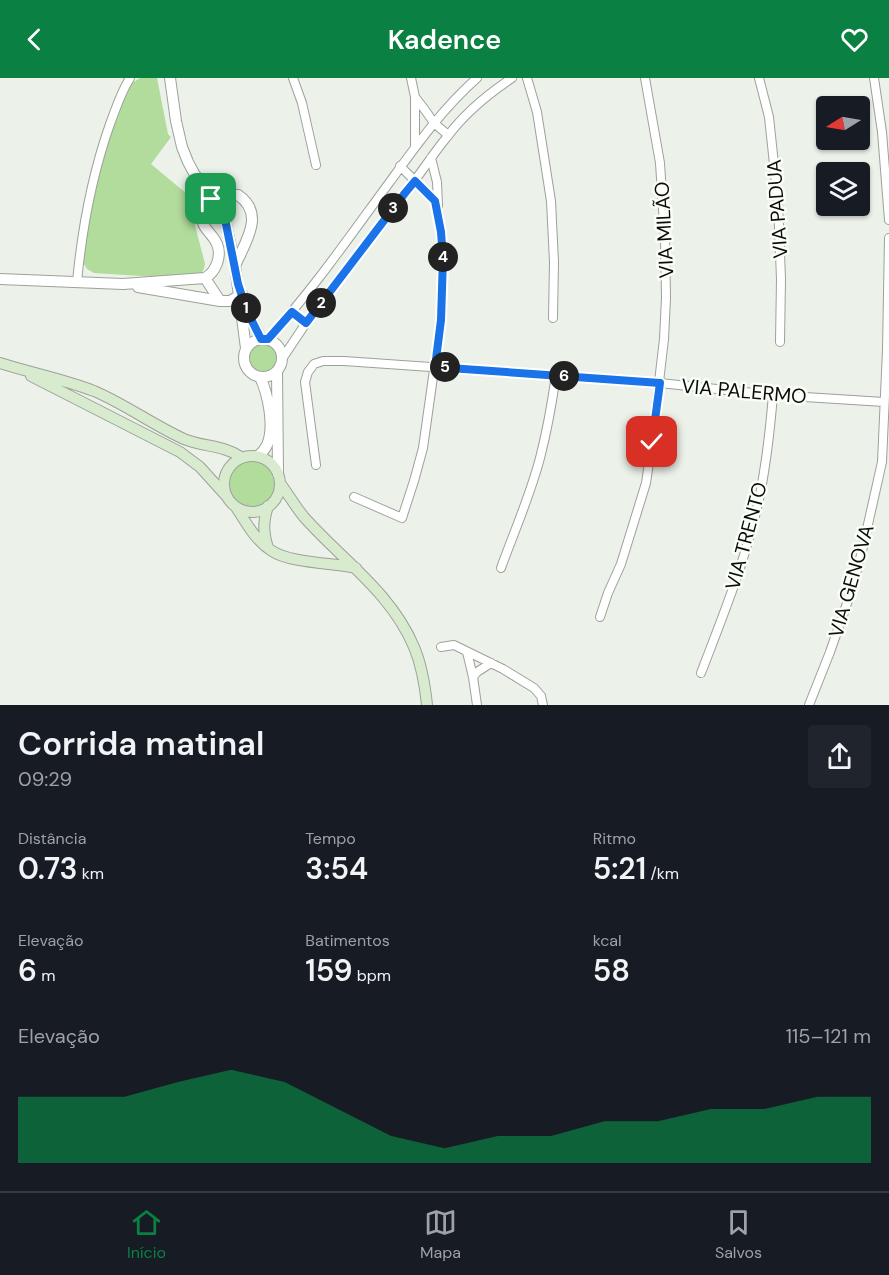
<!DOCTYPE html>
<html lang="pt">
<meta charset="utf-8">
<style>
body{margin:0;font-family:"DM Sans",sans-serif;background:#20242c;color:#f1f3f6;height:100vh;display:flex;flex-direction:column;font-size:22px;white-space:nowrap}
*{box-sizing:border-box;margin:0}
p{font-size:20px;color:#9ea1a6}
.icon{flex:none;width:33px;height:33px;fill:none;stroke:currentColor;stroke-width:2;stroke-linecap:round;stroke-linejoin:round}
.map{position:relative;height:627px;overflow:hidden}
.side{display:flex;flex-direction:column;background:#171b24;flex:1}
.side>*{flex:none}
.needle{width:39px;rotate:259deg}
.tools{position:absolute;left:816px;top:18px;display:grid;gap:12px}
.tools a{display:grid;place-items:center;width:54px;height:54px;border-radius:6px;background:#171b24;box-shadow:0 2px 4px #0004;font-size:30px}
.pin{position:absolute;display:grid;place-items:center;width:51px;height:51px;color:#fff;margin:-26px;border-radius:12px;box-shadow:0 3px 9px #0006}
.km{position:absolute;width:30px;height:30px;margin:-15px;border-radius:50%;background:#222;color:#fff;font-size:16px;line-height:30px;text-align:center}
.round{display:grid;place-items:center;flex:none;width:63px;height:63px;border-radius:6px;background:#20242c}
.overview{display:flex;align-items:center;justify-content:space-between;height:102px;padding:0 18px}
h1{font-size:33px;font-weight:600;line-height:45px}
.metrics{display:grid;grid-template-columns:repeat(3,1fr);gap:9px;height:102px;padding:6px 18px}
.metrics div{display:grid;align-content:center}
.metrics b{font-size:30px;font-weight:600}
.metrics small{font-size:16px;font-weight:400}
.metrics p{font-size:16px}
.chart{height:168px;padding:12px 18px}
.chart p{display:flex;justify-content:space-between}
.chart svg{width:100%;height:108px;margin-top:6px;fill:#0b8043;opacity:.7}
header{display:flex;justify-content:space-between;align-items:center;height:78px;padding:0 18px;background:#0b8043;color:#fff;font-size:27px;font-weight:600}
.tab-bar{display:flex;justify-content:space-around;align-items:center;height:84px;border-top:2px solid #363941;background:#171b24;font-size:16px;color:#9ea1a6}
.tab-bar a{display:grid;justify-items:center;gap:3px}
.tab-bar .on{color:#0b8043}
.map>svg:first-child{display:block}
</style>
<header><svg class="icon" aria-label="back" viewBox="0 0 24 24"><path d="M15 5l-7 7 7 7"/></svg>Kadence<svg class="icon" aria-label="heart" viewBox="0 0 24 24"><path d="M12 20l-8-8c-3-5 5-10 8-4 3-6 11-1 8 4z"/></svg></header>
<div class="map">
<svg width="889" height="627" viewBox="0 0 889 627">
<rect width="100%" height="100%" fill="#ecf1e9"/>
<!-- green -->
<path fill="#b2dc9c" d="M140,0H157L168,56L171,59L151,86L187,116L205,186C203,198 198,199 187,201L94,195L87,191L82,183L94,112L106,69L126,13L132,5Z
M248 280a15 15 0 1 1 30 0a15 15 0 1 1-30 0Z
M229 406a23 23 0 1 1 46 0a23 23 0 1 1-46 0Z"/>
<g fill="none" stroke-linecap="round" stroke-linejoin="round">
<defs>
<path id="minor" d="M293,0L302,25L316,87
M411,0L415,19L425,32L434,45L448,57
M527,0L537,34L551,123L554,184L553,240
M759,0L769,39L778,124L781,201L780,264
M874,0L882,54L889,142
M415,19V67
M431,80L437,104L438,128
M77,204C82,151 92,97 110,46C116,30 121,14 130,0
M268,261C312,213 350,158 389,105C416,68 442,31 477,0
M282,281L306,245L405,115C420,97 432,77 447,59C464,36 488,16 512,0
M316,387L305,304L308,294L314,286L323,283H344L660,305L773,317L884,324
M354,419L402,440L414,403L423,370L441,242L443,179L438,134L435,123L400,88
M501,490C514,454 530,418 540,380C547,353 552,325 556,297
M600,539L608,515L621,486L646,405L652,364L664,261L666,220L665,161L660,85L645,0
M441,569L454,567L503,591L534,610L541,618L543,627
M467,574L473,599L477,627
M701,595C722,540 745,484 758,426C766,390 770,353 773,317
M473,599L477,594L491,585
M809,627L830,574L852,511L862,473L882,384L887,272L889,160"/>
<path id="tertiary" d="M170,0L176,43L182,69L188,84L195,97L214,119L226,146L235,188L246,270
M205,200L220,223
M0,201L123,206L205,200C216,194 222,178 217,166C211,152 200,152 202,132C208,117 223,116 238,117C266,136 245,164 235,188
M138,209L220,223H230L242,216
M245,226L247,233L261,261
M244 280a19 19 0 1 1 38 0a19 19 0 1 1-38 0Z
M277,293L278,396
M258,378C262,375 265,371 267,367C275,349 268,316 260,299"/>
<path id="secondary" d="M0,285C31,295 63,301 94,313C125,326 153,347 184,361C203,369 224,367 241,379
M31,298L180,374L200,389L228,420
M224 406a28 28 0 1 1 56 0a28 28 0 1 1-56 0Z
M280,405C288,416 295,428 304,439C342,482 391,514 414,569C422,588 425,607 427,627
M236,429C246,445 256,463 272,473C290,485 333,485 356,490
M268,470C263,454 263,444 268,428"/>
</defs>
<!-- minor casing -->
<use href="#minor" stroke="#9da19a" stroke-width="10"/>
<!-- tertiary casing -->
<use href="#tertiary" stroke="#9da19a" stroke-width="12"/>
<!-- secondary casing -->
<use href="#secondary" stroke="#9da19a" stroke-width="12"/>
<!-- minor -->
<use href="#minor" stroke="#fff" stroke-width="8"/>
<!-- tertiary -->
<use href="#tertiary" stroke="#fff" stroke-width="10"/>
<!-- secondary -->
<use href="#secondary" stroke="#d9ebce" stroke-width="10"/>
</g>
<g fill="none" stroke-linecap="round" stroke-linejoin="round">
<defs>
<path id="route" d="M211,121L214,119L226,146L238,206L247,233L261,261H268L292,234L306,245L405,115L415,103L435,123L441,154L443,180L441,242L435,289L660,305L652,364"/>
</defs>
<!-- route casing -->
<use href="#route" stroke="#fff" stroke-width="12"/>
<!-- route -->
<use href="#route" stroke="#1a73e8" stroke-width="8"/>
</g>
<g text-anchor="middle" stroke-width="5" stroke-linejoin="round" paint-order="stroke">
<!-- street labels -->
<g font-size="20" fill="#0c0d0b" stroke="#f9fef7">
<text transform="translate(777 131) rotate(-94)" y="7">VIA PADUA</text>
<text transform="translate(664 152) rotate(-93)" y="7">VIA MILÃO</text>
<text transform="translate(744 313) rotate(5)" y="7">VIA PALERMO</text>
<text transform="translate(746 458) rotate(-75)" y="7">VIA TRENTO</text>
<text transform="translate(851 503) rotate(-74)" y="7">VIA GENOVA</text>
</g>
</g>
</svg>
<div class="tools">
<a><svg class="needle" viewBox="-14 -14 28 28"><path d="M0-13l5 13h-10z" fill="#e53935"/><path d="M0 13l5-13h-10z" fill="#9ea1a6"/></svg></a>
<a><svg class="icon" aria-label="layers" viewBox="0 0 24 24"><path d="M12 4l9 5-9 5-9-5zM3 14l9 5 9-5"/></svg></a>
</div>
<div class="pin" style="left:211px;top:121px;background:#1e9e55"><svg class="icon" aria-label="arrive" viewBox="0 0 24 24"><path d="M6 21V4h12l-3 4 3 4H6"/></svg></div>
<div class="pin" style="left:652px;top:364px;background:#d93025"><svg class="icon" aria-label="check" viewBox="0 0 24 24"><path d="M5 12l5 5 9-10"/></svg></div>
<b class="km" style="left:246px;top:230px">1</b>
<b class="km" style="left:321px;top:225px">2</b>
<b class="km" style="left:393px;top:130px">3</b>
<b class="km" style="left:443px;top:179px">4</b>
<b class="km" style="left:445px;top:289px">5</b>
<b class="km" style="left:564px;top:298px">6</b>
</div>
<section class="side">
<div class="overview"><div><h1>Corrida matinal</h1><p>09:29</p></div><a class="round"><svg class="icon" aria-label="share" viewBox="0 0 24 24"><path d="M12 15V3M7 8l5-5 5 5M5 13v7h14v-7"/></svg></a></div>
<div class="metrics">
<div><p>Distância</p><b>0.73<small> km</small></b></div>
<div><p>Tempo</p><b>3:54</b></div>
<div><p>Ritmo</p><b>5:21<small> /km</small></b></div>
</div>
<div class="metrics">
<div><p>Elevação</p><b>6<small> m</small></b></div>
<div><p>Batimentos</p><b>159<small> bpm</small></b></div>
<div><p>kcal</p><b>58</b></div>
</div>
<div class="chart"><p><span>Elevação</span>115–121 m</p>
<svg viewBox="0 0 160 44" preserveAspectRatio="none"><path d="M0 44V17L10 17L20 17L30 11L40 6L50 11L60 22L70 33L80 38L90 33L100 33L110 27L120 27L130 22L140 22L150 17L160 17V44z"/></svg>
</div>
</section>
<nav class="tab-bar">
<a class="on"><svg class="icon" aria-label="home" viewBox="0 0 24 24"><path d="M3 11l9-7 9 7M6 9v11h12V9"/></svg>Início</a>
<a><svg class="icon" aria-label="map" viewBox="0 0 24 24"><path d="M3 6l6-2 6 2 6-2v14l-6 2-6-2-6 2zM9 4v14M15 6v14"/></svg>Mapa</a>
<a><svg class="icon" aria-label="saved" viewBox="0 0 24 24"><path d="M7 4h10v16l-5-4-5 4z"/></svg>Salvos</a>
</nav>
